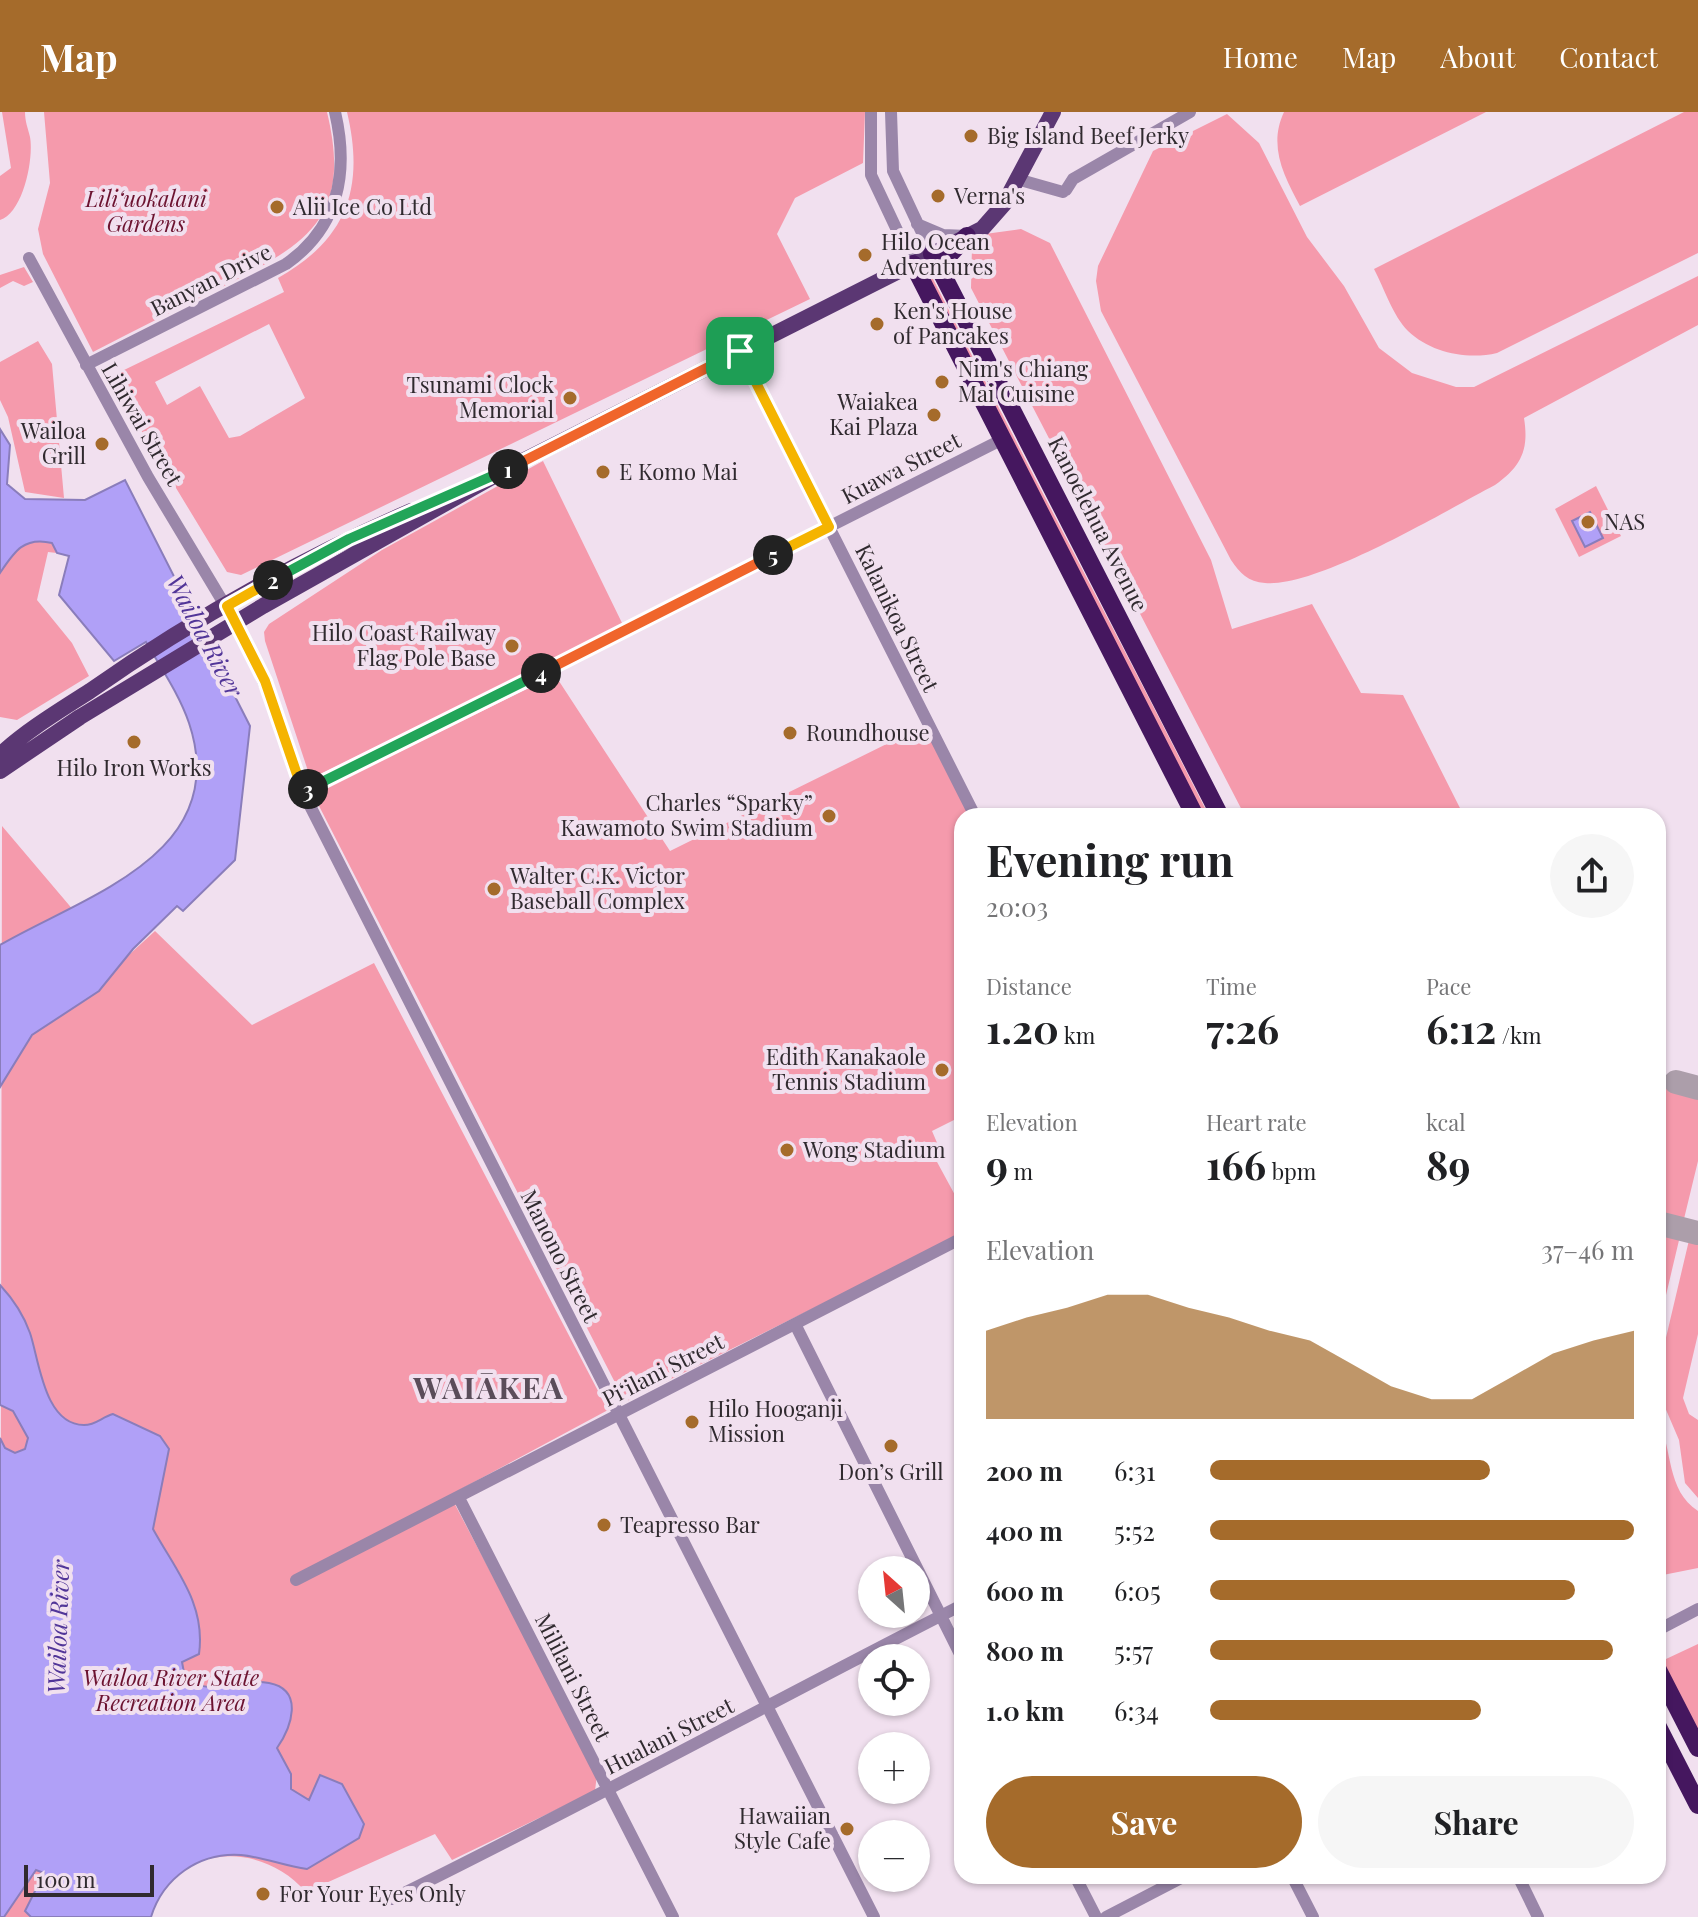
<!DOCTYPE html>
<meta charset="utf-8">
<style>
body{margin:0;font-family:"Playfair Display",serif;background:#f6f6f6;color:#202124;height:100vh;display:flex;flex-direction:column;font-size:30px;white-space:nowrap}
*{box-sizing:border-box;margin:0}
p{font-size:26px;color:#757577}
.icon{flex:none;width:44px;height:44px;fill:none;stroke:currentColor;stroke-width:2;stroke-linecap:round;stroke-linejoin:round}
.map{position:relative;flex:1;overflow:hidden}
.side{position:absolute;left:954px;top:696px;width:712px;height:1076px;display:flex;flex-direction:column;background:#fff;border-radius:24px;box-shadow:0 2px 6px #0004}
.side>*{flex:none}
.needle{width:52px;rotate:333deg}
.tools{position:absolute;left:858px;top:1444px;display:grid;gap:16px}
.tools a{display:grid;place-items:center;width:72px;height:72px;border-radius:50%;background:#fff;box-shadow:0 2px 6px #0004;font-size:40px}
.scale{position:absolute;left:24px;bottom:20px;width:130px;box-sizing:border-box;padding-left:8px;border:4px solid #302a2f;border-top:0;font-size:22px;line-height:28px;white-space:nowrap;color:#302a2f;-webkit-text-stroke:6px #f1e0ef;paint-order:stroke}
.pin{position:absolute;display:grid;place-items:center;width:68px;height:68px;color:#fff;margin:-34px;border-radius:16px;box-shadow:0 4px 12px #0006}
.km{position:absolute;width:40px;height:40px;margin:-20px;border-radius:50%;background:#222;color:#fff;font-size:22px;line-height:40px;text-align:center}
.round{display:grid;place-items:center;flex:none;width:84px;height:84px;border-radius:42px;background:#f6f6f6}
.overview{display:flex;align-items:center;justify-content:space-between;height:136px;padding:0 32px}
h1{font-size:44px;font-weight:700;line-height:60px}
.metrics{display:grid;grid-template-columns:repeat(3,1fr);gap:12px;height:136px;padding:8px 32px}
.metrics div{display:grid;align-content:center}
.metrics b{font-size:40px;font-weight:700}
.metrics small{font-size:22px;font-weight:400}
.metrics p{font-size:22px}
.chart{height:224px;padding:16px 32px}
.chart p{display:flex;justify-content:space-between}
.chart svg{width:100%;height:144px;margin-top:8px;fill:#a56b2b;opacity:.7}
.button{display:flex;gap:16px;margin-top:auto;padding:16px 32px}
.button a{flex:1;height:92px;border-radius:48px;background:#a56b2b;color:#fff;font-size:32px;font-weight:700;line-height:92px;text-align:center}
.button a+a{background:#f6f6f6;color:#202124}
ul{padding:0 32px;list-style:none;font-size:26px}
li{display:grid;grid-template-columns:128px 96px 1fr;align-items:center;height:60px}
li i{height:20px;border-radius:10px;background:#a56b2b}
header{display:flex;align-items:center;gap:48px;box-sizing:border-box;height:112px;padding:0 40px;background:#a56b2b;color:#fff}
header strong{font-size:38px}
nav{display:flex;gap:44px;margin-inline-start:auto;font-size:28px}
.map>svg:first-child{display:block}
</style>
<header>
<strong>Map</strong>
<nav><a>Home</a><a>Map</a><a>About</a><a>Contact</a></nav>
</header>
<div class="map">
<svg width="1698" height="1805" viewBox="0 0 1698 1805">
<rect width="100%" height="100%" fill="#f1e0ef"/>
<!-- green -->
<path fill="#f59aac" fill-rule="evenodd" d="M2,0H25C25,10 28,16 30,25C34,47 23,101 0,108V64L11,56Z
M44,0H327C353,108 306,132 220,176C177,197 135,218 93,240L43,142L38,117L50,71Z
M347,0H865L863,51L795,86L777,122L810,187L241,463L227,460L119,282L117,270L122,259L284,180L278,166C347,127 365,76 347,0ZM269,212L305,286L240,324L229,326L200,274L167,293L155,270Z
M1284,0H1486L1300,94C1284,64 1268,34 1284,0Z
M1684,0H1698V141L1497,241C1468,248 1431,241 1408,219C1393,204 1384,176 1374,157Z
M1227,2L1259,31L1307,125L1344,174L1379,236L1412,261L1456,275H1474L1698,164V213L1524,306C1529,337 1522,354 1495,373C1445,399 1317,476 1265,471C1248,470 1240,461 1231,448L1101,199L1096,169L1098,154L1153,39Z
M1021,117L1050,131L1211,448L1232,517L1312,492L1361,581L1403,583L1464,704H1245L971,176L972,134L985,122Z
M24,155L33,170L24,174L13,169L0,176V163Z
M929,167H933C1024,347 1118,524 1209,704H1204Z
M38,229L52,252L64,386L25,380L8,305L0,288V250Z
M543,349L623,513L317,664L308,659L265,529L264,520L269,512L382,438Z
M1596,374L1621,424L1579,445L1555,397Z
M31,429L52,431L57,437V441L48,440L37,488L72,531L89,564L17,608L0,605V461L14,439Z
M555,563L670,739L925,613L971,704H962V1004L932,1019L938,1033L930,1037L962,1096V1122L625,1290L318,692L326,676Z
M2,714L119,852L155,819L252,913L374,851L608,1298L450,1383L597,1662L595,1679L452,1748L435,1722L306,1780C260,1727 173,1731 151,1805H0Z
M1666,973L1698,984V1049L1683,1111L1658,1104V999Z
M1658,1117L1680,1124L1658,1217Z
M1690,1124L1698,1127V1222L1683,1286L1689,1302L1698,1308V1386L1685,1371L1679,1328L1658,1279L1660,1251Z
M1658,1307C1673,1338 1666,1378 1698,1399V1456L1658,1464V1354L1664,1329L1658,1323Z
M1698,1532V1622L1665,1555L1666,1547Z"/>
<!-- water -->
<path fill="#b0a0f7" stroke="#8a7dbb" stroke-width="2" d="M0,317L10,333L7,372L25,387L85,388L125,368L250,614L235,748L183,799L177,794L133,837L99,879L32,923L0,975V833C84,784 233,742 189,611C179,582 161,556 146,530L114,549L59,483L69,444L57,441L52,431C24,424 14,440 0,461Z
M1590,400L1603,426L1585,435L1572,409Z
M0,1173C13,1187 24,1204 30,1221C39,1247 44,1313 84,1313C96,1313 102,1305 113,1302L160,1324L169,1337L153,1417C176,1459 206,1492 199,1542L182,1550L185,1566C216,1587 239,1565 269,1571C305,1578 291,1616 277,1636L291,1662V1677L309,1688L320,1663L342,1672L364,1712L359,1726L307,1757C284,1754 263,1745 241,1743C199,1740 163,1766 151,1805H31L25,1799L44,1761L36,1758L4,1805H0V1326L5,1336L15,1341L25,1337L28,1326L13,1299L0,1293Z"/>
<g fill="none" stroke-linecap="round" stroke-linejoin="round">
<!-- taxiway -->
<path stroke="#ac9eaa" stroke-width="24" d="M1676,970L1698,976
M1658,1111L1698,1121"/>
<!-- minor -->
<path stroke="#9a86a9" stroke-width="12" d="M871,0V63L913,152
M891,0L893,59L932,142
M1017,67L1063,80
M1066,78L1073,67L1190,0
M917,112L943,123L967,124
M29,146L148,365L247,530L275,598L303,680L874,1805
M740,239L975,704
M86,253L286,152C339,115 349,60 335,0
M303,680L1003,327
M795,1212L962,1546
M459,1386L673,1805
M296,1468L962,1126
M1658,1518L1698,1497
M1075,1764L1096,1805
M1292,1764L1313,1805
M1518,1764L1538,1805
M392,1787C584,1693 771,1590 962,1493
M1106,1805L1185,1764"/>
<!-- major -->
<path stroke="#5b3773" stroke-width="16" d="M0,643C27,618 59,599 90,579C190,509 299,448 411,399
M0,659L80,605L263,494L501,360L982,117L1004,92L1053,0"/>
<!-- highway -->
<path stroke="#45175f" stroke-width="18" d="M932,142L1220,704
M913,152L1195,704
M946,167V146L967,124
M1658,1558L1698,1636
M1658,1615L1698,1693"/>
</g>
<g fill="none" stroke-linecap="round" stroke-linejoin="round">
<defs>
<path id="split-1" d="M508,357L740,239"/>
<path id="split-2" d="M273,468L349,427L508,357"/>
<path id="split-3" d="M273,468L227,494L265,569L303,680L308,677"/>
<path id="split-4" d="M308,677L541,561"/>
<path id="split-5" d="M541,561L773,443"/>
<path id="split-6" d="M740,239L829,415L773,443"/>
</defs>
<!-- split-1 casing -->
<use href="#split-1" stroke="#fff" stroke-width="16"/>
<!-- split-2 casing -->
<use href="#split-2" stroke="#fff" stroke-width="16"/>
<!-- split-3 casing -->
<use href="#split-3" stroke="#fff" stroke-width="16"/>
<!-- split-4 casing -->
<use href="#split-4" stroke="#fff" stroke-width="16"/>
<!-- split-5 casing -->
<use href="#split-5" stroke="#fff" stroke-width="16"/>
<!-- split-6 casing -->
<use href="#split-6" stroke="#fff" stroke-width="16"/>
<!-- split-1 -->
<use href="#split-1" stroke="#f0652b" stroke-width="10"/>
<!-- split-2 -->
<use href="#split-2" stroke="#22a559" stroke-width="10"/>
<!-- split-3 -->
<use href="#split-3" stroke="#f5b400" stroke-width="10"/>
<!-- split-4 -->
<use href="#split-4" stroke="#22a559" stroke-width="10"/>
<!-- split-5 -->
<use href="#split-5" stroke="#f0652b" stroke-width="10"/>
<!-- split-6 -->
<use href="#split-6" stroke="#f5b400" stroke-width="10"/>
</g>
<!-- markers -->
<g fill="#a56b2b" stroke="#f1e0ef" stroke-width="3">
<circle cx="971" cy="24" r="8"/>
<circle cx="938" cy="84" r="8"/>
<circle cx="277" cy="95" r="8"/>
<circle cx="865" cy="143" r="8"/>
<circle cx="877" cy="212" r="8"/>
<circle cx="942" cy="270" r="8"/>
<circle cx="570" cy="286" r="8"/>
<circle cx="934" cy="303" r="8"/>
<circle cx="102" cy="332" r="8"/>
<circle cx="603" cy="360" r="8"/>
<circle cx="1588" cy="410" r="8"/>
<circle cx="512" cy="534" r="8"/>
<circle cx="790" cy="621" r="8"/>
<circle cx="134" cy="630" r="8"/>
<circle cx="829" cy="704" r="8"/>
<circle cx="494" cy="777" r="8"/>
<circle cx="942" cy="958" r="8"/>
<circle cx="787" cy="1038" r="8"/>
<circle cx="692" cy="1310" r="8"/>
<circle cx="891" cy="1334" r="8"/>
<circle cx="604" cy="1413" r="8"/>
<circle cx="847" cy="1717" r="8"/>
<circle cx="263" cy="1782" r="8"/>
</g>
<g text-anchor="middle" stroke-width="8" stroke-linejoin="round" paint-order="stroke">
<!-- poi labels -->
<g font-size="22" fill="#302a2f" stroke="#f1e0ef" text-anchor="start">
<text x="987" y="32">Big Island Beef Jerky</text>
<text x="954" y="92">Verna's</text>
<text x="293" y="103">Alii Ice Co Ltd</text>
<text x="881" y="138">Hilo Ocean<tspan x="881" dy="25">Adventures</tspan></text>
<text x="893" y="207">Ken's House<tspan x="893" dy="25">of Pancakes</tspan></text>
<text x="958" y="265">Nim's Chiang<tspan x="958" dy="25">Mai Cuisine</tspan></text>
<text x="554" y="281" text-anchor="end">Tsunami Clock<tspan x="554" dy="25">Memorial</tspan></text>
<text x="918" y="298" text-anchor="end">Waiakea<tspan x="918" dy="25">Kai Plaza</tspan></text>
<text x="86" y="327" text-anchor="end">Wailoa<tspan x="86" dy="25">Grill</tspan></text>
<text x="619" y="368">E Komo Mai</text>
<text x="1604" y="418">NAS</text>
<text x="496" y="529" text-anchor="end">Hilo Coast Railway<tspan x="496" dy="25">Flag Pole Base</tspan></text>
<text x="806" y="629">Roundhouse</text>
<text x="134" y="664" text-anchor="middle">Hilo Iron Works</text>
<text x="813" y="699" text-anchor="end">Charles “Sparky”<tspan x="813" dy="25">Kawamoto Swim Stadium</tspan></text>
<text x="510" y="772">Walter C.K. Victor<tspan x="510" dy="25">Baseball Complex</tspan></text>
<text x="926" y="953" text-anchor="end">Edith Kanakaole<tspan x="926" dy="25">Tennis Stadium</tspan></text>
<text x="803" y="1046">Wong Stadium</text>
<text x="708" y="1305">Hilo Hooganji<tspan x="708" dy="25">Mission</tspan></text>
<text x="891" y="1368" text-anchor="middle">Don’s Grill</text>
<text x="620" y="1421">Teapresso Bar</text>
<text x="831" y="1712" text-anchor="end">Hawaiian<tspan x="831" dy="25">Style Cafe</tspan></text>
<text x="279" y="1790">For Your Eyes Only</text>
</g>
<!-- park labels -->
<g font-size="22" font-style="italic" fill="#6c1330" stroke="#f1e0ef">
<text x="146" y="95">Liliʻuokalani<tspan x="146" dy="25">Gardens</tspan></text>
<text x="171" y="1574">Wailoa River State<tspan x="171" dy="25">Recreation Area</tspan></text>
</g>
<!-- street labels -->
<g font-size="22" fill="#302a2f" stroke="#f1e0ef">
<text transform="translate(211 168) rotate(-27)" y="8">Banyan Drive</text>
<text transform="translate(142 312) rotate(60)" y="8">Lihiwai Street</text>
<text transform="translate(901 356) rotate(-27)" y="8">Kuawa Street</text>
<text transform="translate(1098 412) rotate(63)" y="8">Kanoelehua Avenue</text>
<text transform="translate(897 506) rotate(64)" y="8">Kalanikoa Street</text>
<text transform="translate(560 1144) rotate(63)" y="8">Manono Street</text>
<text transform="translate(663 1258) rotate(-27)" y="8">Pi‘ilani Street</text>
<text transform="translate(573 1565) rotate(63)" y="8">Mililani Street</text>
<text transform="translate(669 1624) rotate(-27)" y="8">Hualani Street</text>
</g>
<!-- water labels -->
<g font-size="24" font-style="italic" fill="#513598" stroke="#f1e0ef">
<text transform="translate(204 524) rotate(62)" y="8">Wailoa River</text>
<text transform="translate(59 1515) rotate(-88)" y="8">Wailoa River</text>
</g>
<!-- district labels -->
<g font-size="30" font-weight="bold" letter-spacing="2" fill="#5b4d5a" stroke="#f1e0ef">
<text x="489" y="1287">WAIĀKEA</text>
</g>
</g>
</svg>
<div class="tools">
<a><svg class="needle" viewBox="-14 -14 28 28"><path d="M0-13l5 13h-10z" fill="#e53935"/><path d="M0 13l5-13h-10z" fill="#757577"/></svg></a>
<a><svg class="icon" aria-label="locate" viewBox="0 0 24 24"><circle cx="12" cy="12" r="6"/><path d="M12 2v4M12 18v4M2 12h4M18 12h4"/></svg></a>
<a>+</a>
<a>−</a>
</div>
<div class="scale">100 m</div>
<div class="pin" style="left:740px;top:239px;background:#1e9e55"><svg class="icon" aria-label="arrive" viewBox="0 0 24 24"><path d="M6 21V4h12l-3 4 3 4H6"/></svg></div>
<b class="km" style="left:508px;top:357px">1</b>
<b class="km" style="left:273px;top:468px">2</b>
<b class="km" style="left:308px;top:677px">3</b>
<b class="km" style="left:541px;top:561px">4</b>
<b class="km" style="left:773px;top:443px">5</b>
<section class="side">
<div class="overview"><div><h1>Evening run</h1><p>20:03</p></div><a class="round"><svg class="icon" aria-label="share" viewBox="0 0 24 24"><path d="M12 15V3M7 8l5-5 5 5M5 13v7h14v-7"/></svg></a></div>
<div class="metrics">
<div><p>Distance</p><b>1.20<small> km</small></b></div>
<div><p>Time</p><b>7:26</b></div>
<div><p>Pace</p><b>6:12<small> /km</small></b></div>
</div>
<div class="metrics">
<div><p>Elevation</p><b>9<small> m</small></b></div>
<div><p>Heart rate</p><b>166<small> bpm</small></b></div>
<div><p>kcal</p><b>89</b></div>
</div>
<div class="chart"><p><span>Elevation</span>37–46 m</p>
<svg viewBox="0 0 160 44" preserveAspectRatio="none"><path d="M0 44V17L10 13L20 10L30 6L40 6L50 10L60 13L70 17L80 20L90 27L100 34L110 38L120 38L130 31L140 24L150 20L160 17V44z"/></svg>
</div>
<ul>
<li><b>200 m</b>6:31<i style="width:66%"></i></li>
<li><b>400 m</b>5:52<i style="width:100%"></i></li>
<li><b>600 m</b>6:05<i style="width:86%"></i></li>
<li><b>800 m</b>5:57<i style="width:95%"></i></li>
<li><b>1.0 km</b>6:34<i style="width:64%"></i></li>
</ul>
<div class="button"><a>Save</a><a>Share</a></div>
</section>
</div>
